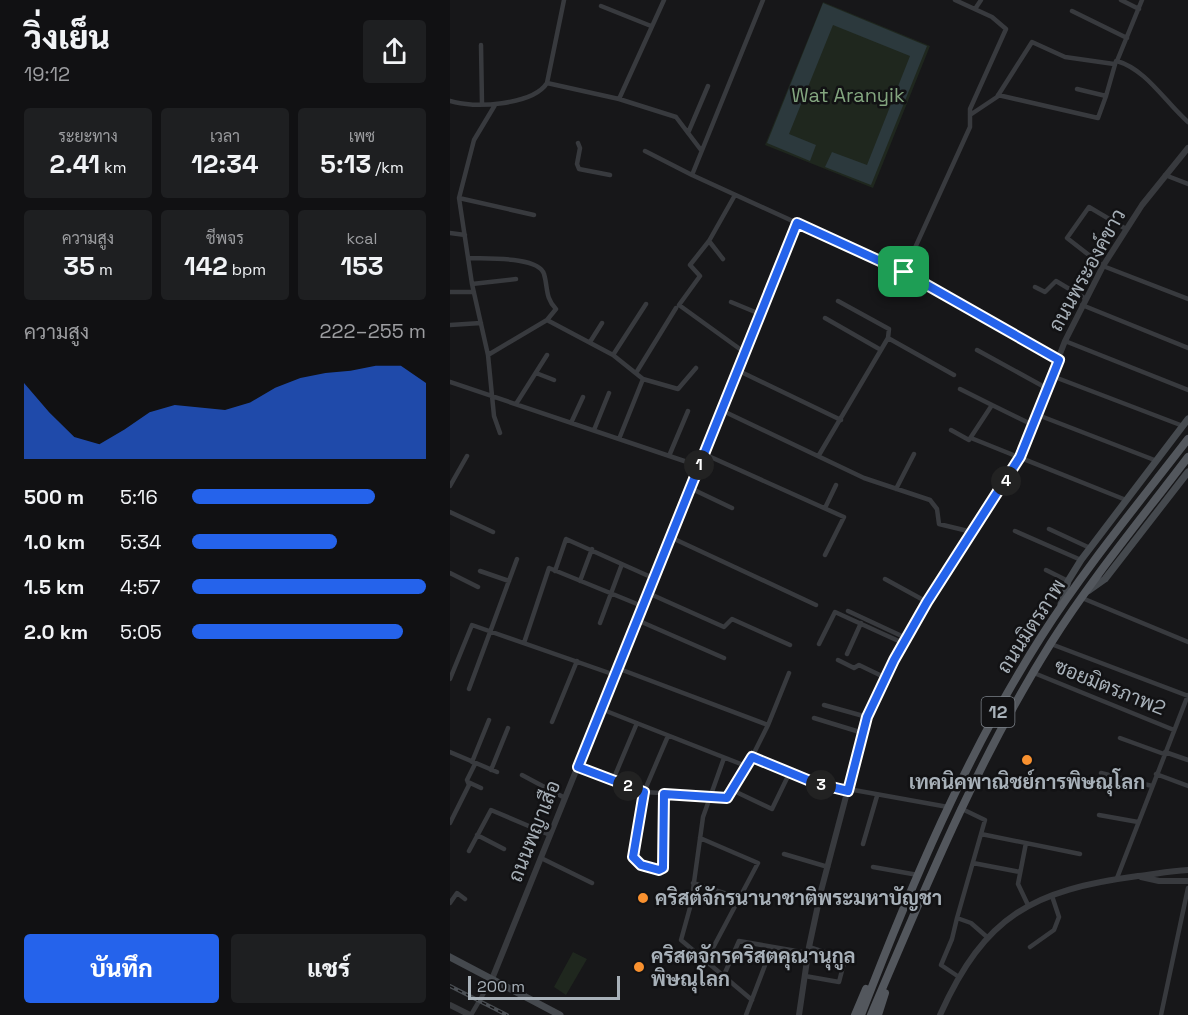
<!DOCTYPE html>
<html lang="th">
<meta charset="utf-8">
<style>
body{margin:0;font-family:"Space Grotesk",Sarabun,sans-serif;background:#1e1f21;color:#f1f3f6;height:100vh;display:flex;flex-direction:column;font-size:22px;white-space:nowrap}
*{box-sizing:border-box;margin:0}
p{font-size:20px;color:#9c9da0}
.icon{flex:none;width:33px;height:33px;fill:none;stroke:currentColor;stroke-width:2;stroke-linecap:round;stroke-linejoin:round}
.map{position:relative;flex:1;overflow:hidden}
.drawer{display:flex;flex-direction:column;background:#111113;width:450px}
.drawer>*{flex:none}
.scale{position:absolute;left:18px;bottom:15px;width:152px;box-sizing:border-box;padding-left:6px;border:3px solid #a8b1b9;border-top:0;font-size:16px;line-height:21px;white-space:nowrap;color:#a8b1b9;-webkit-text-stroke:4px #121214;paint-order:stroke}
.pin{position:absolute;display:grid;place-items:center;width:51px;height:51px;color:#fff;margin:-26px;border-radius:12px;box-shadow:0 3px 9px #0006}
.km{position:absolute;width:30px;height:30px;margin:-15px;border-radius:50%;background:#222;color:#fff;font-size:16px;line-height:30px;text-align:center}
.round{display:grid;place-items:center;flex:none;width:63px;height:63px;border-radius:6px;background:#1e1f21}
.headline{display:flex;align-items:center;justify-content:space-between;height:102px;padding:0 24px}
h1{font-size:33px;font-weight:800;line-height:45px}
.figures{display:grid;grid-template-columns:repeat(3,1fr);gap:9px;height:102px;padding:6px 24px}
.figures div{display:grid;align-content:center;border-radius:6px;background:#1e1f21;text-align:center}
.figures b{font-size:26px;font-weight:800}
.figures small{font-size:16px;font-weight:400}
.figures p{font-size:16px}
.chart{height:168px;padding:12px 24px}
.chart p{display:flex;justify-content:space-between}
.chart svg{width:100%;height:108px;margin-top:6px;fill:#2563eb;opacity:.7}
.button{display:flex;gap:12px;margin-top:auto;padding:12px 24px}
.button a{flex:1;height:69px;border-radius:6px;background:#2563eb;color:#fff;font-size:24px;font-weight:800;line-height:69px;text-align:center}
.button a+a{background:#1e1f21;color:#f1f3f6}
ul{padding:0 24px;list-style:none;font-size:20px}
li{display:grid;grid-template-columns:96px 72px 1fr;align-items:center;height:45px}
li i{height:15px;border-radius:8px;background:#2563eb}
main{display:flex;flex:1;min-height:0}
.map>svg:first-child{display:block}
</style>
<main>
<section class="drawer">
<div class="headline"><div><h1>วิ่งเย็น</h1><p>19:12</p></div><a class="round"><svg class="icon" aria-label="share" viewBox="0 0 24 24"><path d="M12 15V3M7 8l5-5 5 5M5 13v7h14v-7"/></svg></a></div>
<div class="figures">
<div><p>ระยะทาง</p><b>2.41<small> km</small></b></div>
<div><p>เวลา</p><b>12:34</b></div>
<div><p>เพซ</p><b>5:13<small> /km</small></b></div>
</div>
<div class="figures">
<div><p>ความสูง</p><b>35<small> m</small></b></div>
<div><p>ชีพจร</p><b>142<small> bpm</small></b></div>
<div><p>kcal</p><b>153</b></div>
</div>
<div class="chart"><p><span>ความสูง</span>222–255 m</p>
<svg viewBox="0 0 160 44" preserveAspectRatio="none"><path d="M0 44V13L10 25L20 35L30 38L40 32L50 25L60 22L70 23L80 24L90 21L100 15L110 11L120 9L130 8L140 6L150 6L160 13V44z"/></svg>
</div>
<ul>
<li><b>500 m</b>5:16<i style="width:78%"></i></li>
<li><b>1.0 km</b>5:34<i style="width:62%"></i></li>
<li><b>1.5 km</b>4:57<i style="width:100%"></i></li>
<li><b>2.0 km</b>5:05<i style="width:90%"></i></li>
</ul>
<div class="button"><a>บันทึก</a><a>แชร์</a></div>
</section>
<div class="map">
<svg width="738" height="1015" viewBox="0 0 738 1015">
<rect width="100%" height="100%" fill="#171719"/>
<!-- green -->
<path fill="#1f271e" d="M373,2L480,46L423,188L315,145Z
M123,952L137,959L116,995L104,987Z"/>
<!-- water -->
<path fill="#2c393d" d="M373,3L477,46L421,185L375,167L382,152L417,165L460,56L383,25L339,134L366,145L360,161L317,143Z"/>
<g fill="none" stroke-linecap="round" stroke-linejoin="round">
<!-- minor -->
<path stroke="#383a3e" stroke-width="4.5" d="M114,0L97,83L169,99L226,117L251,150
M313,0L242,175L454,272L608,360
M671,0L689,9
M692,0L667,61C697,70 715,102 738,122
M151,6L201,26
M525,9L531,0
M622,11L677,38
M31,45L32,104
M627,89L656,96L666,61
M548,95L648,118L656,96
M169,99L214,0
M0,101C23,109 83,105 97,83
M45,105L24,140L9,198L22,284L38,355L44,416L50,433
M520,115L547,97L582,42L615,57L664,64
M238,133L258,86
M128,143L130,148L127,164L129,169L160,175
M195,151L242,175
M715,175L738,184
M285,195L259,241L240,265L250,276L229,305L294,352
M9,198L84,215
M676,229L639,207L617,238L653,266L738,299
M0,233L15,235
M259,241L273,259
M19,258C35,259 89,256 94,274C98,287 95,298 106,309L97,320
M454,272L520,127V109L556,29L542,17L505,0
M22,284L66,279
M585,287L595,292L606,281L636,299
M0,292H24
M281,302L310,314
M632,305L738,348
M375,318L431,350
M0,325L31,323
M438,338L504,375
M615,341L738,390
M140,342L152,323
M527,350L598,389
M38,355L97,320L163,355L193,379L228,389L246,368
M163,355L196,304
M287,370L391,420
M86,373L104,380
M186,373L226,308
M602,376L733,426
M0,382L249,466
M510,389L542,405
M66,404L97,355
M271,410L414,478L480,500L487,509L489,524L522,532
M588,415L707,461
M121,423L133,397
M144,430L159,393
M501,430L519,440L542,405L583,425
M521,438L676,500
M169,439L193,379
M254,454L394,517L375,555
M369,455L438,338L439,329L388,301
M219,456L238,411
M0,486L17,456
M240,488L282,508
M446,489L464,454
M375,508L386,485
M0,512L43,532
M599,529L640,548
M565,531L631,560
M220,537L366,605
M596,570L618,581
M30,571L59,581
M105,571L116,539L203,578
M0,573L28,587
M435,579L477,602
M130,581L142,549
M198,593L274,627L282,619L340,645
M632,598L738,642
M398,611L456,638
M187,620L274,658
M150,623L172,564
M74,643L99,568L192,606
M369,644L385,612L453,643
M601,644L738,696
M397,654L411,623
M388,660L404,668L409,665L436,678
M167,668L318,725L302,757
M584,673L724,730
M0,679L22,625L165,675
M19,689L67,559
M374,705L417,717
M151,709L296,766L302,757L365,783L498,807
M364,718L413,733
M102,722L127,661
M318,725L339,673
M670,738L714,754
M0,752L47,772
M715,752L738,760
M274,758L253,817L241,904L231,940L302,1000
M22,762L39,720
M128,767L194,792L277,797L296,766
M41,770L58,728
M651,773L702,786
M706,774L738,786
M72,775L115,798
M163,780L187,723
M18,782L31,788
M282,790L322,809L339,774
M214,794L213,868L209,870L191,865L182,855L194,792L218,736
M510,808L535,820L507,918L521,923L537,937
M649,815L688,822
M0,823L19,785L17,780L25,764
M531,834L630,854
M27,835L54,849
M250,838L308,863L256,961
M576,843L568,884L578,905
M413,844L427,796
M19,851L41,810L100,835
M334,854L378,867
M91,858L142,883
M523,863L570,872
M423,867L468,875
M667,878L738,695
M243,883L289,898
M0,903L7,893L15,899
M507,918L502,939L491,965L509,977
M580,947L604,930L609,917L602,896
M274,975L289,941L358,953
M355,976L389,982L395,959L359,947
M21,1015L42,979
M296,1015L322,947
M711,1015L738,888"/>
<!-- tertiary -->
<path stroke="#383a3e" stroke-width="6" d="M691,877L709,881H738
M42,979L347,223
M0,1005L20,1015
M349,1015L359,947L371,891L417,717L456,638L570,457L615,341L653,266L692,205L738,148
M490,1015C535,915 583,890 688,876C705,874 720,871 738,870"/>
<!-- secondary -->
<path stroke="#45494e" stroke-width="7" d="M638,591L655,579L738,472
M611,604L618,581L631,560L738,419
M0,957L110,1015"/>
<!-- primary -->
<path stroke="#53575d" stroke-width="8" d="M405,1015L416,989
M411,1015C461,885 516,755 591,637C635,568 688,504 738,439
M421,1015C475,888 527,761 601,643C642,578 692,518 738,457
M428,1015L435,993"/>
<defs>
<path id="rail" d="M0,986L57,1015"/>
</defs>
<!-- rail casing -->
<use href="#rail" stroke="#4a4e53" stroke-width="4"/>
<!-- rail -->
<use href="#rail" stroke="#121214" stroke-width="1.5" stroke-dasharray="4.5" stroke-linecap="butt"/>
</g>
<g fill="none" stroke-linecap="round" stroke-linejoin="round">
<defs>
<path id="route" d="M347,223L454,272L609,360L570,457L477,602L444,660L417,717L398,791L365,783L302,757L277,798L214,794L213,868L209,870L191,865L183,857L194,792L128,767Z"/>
</defs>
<!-- route casing -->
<use href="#route" stroke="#fff" stroke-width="12"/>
<!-- route -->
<use href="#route" stroke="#2563eb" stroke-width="8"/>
</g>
<!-- markers -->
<g fill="#f9912f" stroke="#121214" stroke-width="2">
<circle cx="577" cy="760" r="6"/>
<circle cx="193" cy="898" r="6"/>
<circle cx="189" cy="967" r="6"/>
</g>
<g text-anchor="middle" stroke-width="5" stroke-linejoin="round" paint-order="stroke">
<!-- shield labels -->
<rect fill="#121214" stroke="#7b8188" stroke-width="1.5" x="531.5" y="697" width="33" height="30" rx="4.5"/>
<g font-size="18" font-weight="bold" fill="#a8b1b9">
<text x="548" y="718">12</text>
</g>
<!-- park labels -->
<g font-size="20" fill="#83a57f" stroke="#121214">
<text x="398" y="102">Wat Aranyik</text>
</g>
<!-- street labels -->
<g font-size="20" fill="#a8b1b9" stroke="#121214">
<text transform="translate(637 270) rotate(-61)" y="7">ถนนพระองค์ขาว</text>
<text transform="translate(581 626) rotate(-57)" y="7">ถนนมิตรภาพ</text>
<text transform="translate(660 687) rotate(22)" y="7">ซอยมิตรภาพ2</text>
<text transform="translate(84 831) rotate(-68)" y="7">ถนนพญาเสือ</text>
</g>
<!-- poi labels -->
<g font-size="20" font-weight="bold" fill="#a8b1b9" stroke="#121214" text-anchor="start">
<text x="577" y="789" text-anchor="middle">เทคนิคพาณิชย์การพิษณุโลก</text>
<text x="205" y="905">คริสต์จักรนานาชาติพระมหาบัญชา</text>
<text x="201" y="963">คริสตจักรคริสตคุณานุกูล<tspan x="201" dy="23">พิษณุโลก</tspan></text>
</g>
</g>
</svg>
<div class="scale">200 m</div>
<div class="pin" style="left:454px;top:272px;background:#1e9e55"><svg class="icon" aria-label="arrive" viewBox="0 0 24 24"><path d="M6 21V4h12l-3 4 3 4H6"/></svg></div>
<b class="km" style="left:249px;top:465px">1</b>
<b class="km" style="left:178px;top:786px">2</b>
<b class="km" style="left:371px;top:785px">3</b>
<b class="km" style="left:556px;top:481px">4</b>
</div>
</main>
